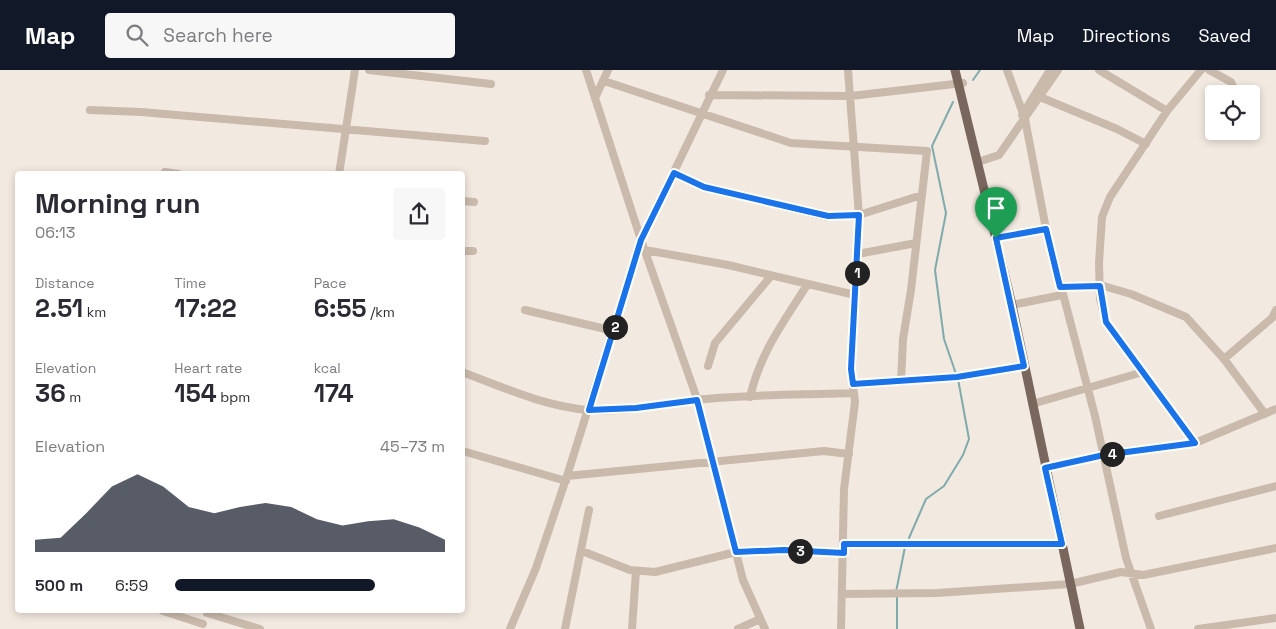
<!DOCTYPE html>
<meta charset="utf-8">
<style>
body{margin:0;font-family:"Space Grotesk",sans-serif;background:#f7f7f7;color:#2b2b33;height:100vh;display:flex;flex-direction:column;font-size:19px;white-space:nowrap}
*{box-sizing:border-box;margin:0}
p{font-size:16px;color:#7c7c81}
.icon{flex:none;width:28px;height:28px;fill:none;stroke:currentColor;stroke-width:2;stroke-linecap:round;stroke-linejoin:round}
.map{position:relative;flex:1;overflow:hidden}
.drawer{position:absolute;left:15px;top:101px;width:450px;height:442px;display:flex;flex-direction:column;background:#fff;border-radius:5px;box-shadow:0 2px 8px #0003}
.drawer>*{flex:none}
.fabs{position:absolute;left:1205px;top:15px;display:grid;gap:10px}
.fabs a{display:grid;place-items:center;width:55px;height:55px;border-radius:5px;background:#fff;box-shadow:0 2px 8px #0003;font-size:25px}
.pin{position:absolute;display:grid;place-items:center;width:42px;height:42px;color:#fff;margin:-51px -21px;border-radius:50% 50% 50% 0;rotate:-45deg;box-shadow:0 0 5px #0007}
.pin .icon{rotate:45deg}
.km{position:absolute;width:25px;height:25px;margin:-12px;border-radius:50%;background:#222;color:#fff;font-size:14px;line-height:25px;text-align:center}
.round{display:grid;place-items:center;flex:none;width:52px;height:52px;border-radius:5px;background:#f7f7f7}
.summary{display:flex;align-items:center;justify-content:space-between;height:85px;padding:0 20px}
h1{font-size:28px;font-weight:600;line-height:38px}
.stats{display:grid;grid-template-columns:repeat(3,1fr);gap:8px;height:85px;padding:5px 20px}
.stats div{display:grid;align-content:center}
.stats b{font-size:25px;font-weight:600}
.stats small{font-size:14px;font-weight:400}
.stats p{font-size:14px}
.chart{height:140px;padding:10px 20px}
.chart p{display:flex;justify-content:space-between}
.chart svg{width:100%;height:90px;margin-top:5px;fill:#111827;opacity:.7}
ul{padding:0 20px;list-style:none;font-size:16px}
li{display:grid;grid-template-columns:80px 60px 1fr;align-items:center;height:38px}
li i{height:12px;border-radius:6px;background:#111827}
header{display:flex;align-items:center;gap:30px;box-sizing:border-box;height:70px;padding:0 25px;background:#111827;color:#fff}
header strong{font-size:24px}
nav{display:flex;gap:28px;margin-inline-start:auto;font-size:18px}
.search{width:350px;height:45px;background:#f7f7f7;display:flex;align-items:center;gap:12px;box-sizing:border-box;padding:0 18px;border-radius:5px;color:#7c7c81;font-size:19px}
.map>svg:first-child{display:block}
</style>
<header>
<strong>Map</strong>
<div class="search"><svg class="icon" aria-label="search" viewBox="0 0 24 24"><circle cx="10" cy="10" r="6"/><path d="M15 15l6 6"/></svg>Search here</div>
<nav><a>Map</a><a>Directions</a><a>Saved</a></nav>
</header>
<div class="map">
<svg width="1276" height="559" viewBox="0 0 1276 559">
<rect width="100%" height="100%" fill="#f2e9e0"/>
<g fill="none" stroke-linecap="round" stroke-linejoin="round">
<!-- stream -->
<path stroke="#80abad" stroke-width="2" d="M973,10L980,0
M953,32L932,76L946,143L935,200L944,269L956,304
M909,468L926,429L944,416L963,385L969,369L958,309
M896,522L905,477
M897,526V559"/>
<!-- minor -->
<path stroke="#c9baac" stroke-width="8" d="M369,0L491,14
M586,0L641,170L695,323L743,510L765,559
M1007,0L1025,49L1046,159L1095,346L1126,488L1151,559
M1099,0L1167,41
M1209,0L1231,12L1237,24
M604,11L791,73L927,81L911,220L903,269L901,312
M709,25L851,26L963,13
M1040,27L1117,59L1146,74
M595,28L608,0
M90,40L141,42L485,71
M1022,45L1050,0
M978,92L999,85L1058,0
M165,102L179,104
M675,103L704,117L828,147L859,145L922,125
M339,104L355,0
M462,131L474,132
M996,168L1046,159
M645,180L728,195L855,225
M462,181H473
M858,184L916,173
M1060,217L1100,215L1131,224L1186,247L1224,289L1265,344
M1012,235L1062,225
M525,240L614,261
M1224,289L1272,248L1276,240
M708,296L715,273L771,206
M462,302C502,317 546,337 589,340C624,343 661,334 695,330C747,324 801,325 854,323
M853,314L961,306L1025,296
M750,327C760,283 783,253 807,215
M1032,334L1143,302
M1195,373L1106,251L1100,229L1099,193L1102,147L1110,127L1167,41L1201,0
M466,382L566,411
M1045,398L1104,385L1195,373L1276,339
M567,406L824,381L849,384
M1159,446L1276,416
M844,474H1062
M582,481L630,500L655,502L736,482L784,480L844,483
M842,524L937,523L1070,514L1121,502L1143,505L1276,478
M163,541L203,554
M207,543L260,559
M510,559L536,498L567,406L641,170L723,0
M565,559L589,440
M632,559L636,501
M738,559L760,549
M841,559L844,419L855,332L851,299L859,145L848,0
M1198,559L1276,548"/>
<!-- major -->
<path stroke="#79665d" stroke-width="9" d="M955,0L1012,235L1080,559"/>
</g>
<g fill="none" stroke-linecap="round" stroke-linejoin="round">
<defs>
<path id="route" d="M674,103L704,117L828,146L859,145L851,299L853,314L957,307L1024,296L996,168L1046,159L1060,217L1100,216L1106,252L1195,373L1104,385L1045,398L1062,474H844V483L784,480L736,482L697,330L636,338L589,340L641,170Z"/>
</defs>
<!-- route casing -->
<use href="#route" stroke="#fff" stroke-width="10"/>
<!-- route -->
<use href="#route" stroke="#1a73e8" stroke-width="6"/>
</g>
</svg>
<div class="fabs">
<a><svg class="icon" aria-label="locate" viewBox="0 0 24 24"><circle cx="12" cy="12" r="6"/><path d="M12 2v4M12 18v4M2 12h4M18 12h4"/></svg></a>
</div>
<div class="pin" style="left:996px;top:168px;background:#1e9e55"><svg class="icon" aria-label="arrive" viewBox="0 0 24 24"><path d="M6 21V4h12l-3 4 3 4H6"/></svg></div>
<b class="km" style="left:857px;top:203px">1</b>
<b class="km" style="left:615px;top:257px">2</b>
<b class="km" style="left:800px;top:481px">3</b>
<b class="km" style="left:1112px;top:384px">4</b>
<section class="drawer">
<div class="summary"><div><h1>Morning run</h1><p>06:13</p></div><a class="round"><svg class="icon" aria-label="share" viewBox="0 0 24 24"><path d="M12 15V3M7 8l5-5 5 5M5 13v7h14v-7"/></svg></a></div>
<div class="stats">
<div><p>Distance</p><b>2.51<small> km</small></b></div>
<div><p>Time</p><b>17:22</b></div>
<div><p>Pace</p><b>6:55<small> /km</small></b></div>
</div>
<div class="stats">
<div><p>Elevation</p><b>36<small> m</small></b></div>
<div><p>Heart rate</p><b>154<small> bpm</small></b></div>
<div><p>kcal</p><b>174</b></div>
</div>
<div class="chart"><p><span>Elevation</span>45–73 m</p>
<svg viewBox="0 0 160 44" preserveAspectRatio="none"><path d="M0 44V38L10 37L20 25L30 12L40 6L50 12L60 22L70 25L80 22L90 20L100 22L110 28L120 31L130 29L140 28L150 32L160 38V44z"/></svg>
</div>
<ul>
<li><b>500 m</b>6:59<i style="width:74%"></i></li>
</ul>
</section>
</div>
